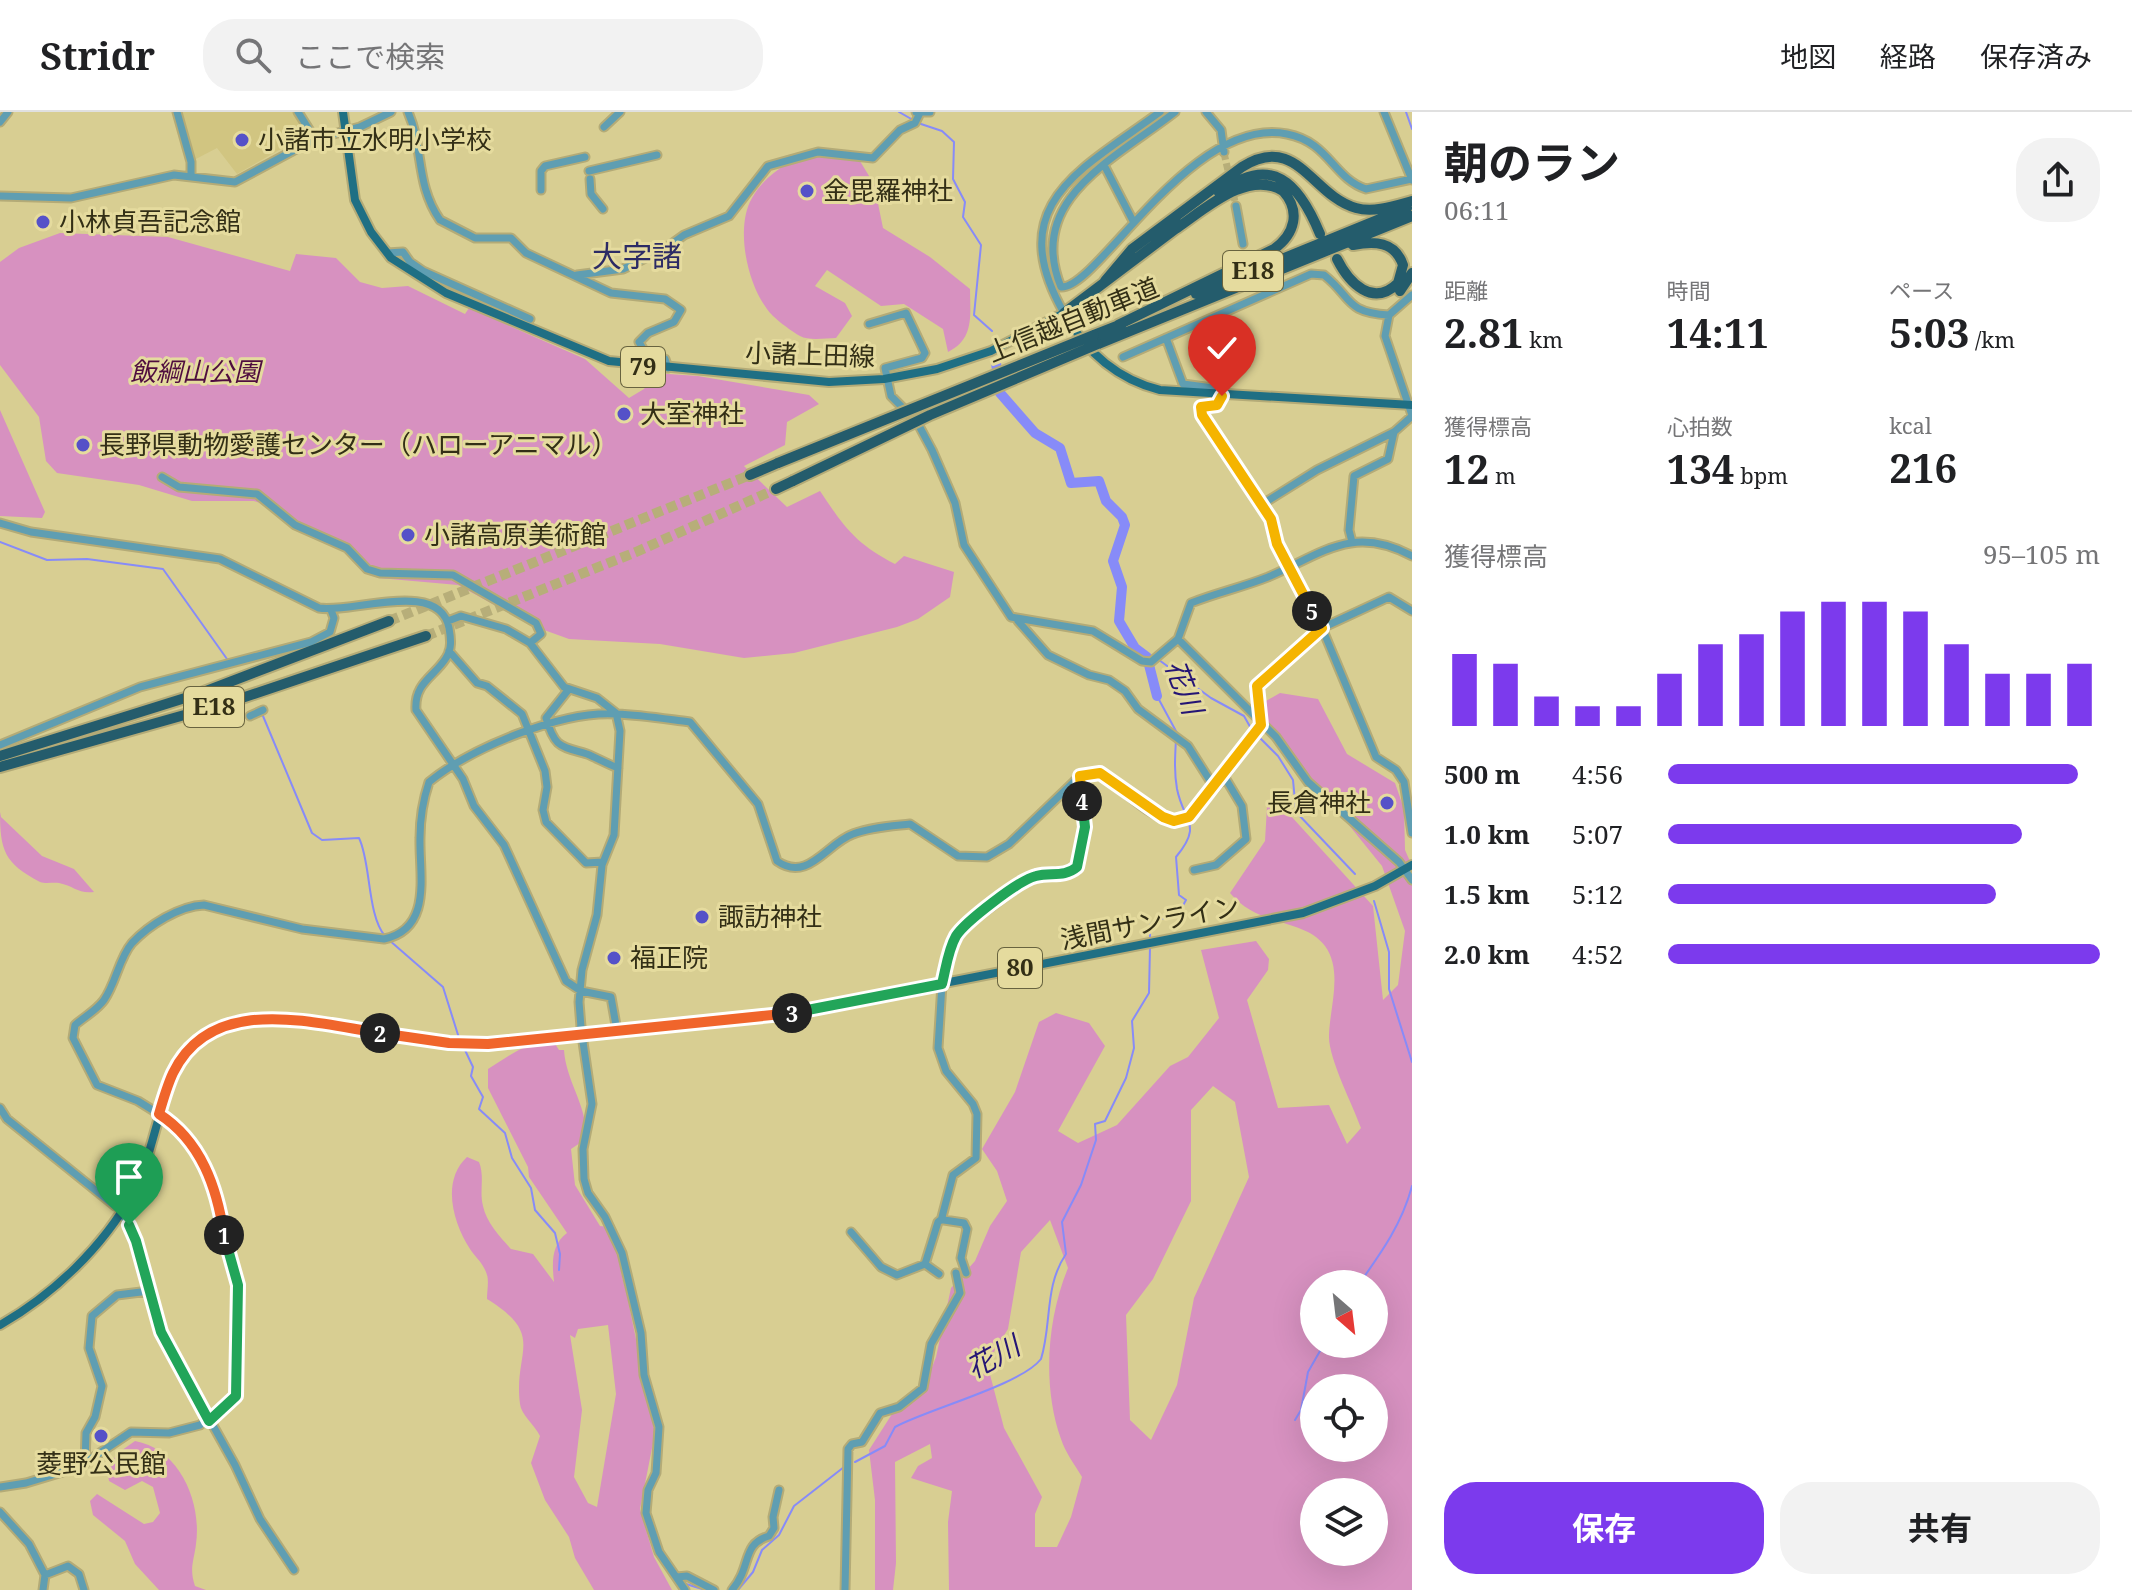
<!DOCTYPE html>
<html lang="ja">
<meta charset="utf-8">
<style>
body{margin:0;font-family:"Noto Serif","Noto Sans JP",serif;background:#f2f2f2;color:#202124;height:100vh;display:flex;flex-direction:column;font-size:30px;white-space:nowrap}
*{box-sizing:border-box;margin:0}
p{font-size:26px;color:#757577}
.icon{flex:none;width:44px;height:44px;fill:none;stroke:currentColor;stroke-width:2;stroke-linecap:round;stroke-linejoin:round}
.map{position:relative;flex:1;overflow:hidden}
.sheet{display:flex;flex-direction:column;background:#fff;width:720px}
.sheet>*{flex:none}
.needle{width:52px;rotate:152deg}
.controls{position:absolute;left:1300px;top:1158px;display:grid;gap:16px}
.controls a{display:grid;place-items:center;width:88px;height:88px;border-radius:50%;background:#fff;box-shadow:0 8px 32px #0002;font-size:40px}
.pin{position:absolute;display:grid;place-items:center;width:68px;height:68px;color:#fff;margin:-82px -34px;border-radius:50% 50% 50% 0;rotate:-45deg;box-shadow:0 0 8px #0007}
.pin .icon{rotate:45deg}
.km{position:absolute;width:40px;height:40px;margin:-20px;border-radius:50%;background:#222;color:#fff;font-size:22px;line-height:40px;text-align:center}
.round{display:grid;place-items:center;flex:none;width:84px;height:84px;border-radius:32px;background:#f2f2f2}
.overview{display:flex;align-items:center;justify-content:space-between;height:136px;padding:0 32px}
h1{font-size:44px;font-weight:700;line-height:60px}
.figures{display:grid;grid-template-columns:repeat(3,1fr);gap:12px;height:136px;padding:8px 32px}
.figures div{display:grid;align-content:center}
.figures b{font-size:40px;font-weight:700}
.figures small{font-size:22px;font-weight:400}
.figures p{font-size:22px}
.chart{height:224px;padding:16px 32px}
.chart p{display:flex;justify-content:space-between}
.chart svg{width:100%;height:144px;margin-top:8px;stroke:#7c3aed;stroke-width:6}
.cta{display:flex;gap:16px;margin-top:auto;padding:16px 32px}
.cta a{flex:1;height:92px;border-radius:32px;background:#7c3aed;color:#fff;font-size:32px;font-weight:700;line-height:92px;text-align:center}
.cta a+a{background:#f2f2f2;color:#202124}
ul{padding:0 32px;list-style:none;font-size:26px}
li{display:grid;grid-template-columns:128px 96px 1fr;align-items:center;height:60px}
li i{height:20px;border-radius:10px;background:#7c3aed}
header{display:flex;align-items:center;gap:48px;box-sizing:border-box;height:112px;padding:0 40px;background:#fff;border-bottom:2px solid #e0e0e0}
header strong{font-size:38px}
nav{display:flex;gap:44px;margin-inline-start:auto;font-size:28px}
.search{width:560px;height:72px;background:#f2f2f2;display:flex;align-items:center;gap:20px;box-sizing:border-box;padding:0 28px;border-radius:32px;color:#757577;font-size:30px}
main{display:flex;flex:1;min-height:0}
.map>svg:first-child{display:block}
</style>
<header>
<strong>Stridr</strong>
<div class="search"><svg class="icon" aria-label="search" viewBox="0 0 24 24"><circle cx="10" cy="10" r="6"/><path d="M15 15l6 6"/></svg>ここで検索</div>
<nav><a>地図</a><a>経路</a><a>保存済み</a></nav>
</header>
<main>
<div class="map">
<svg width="1412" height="1478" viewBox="0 0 1412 1478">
<rect width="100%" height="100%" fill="#d8ce92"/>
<!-- built -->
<path fill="#d1c581" d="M180,0H296L311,20L237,62L217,36L192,49Z"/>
<!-- green -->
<path fill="#d791c0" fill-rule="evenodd" d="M815,38L855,41L874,72L883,116L930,145L970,177C970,202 975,227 948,240L943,217L904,192L881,194L827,158L815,174L845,191L852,204L836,226C826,226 809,229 800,224C791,219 772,205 767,197C747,171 735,115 752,86C766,61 790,49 815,38Z
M60,121L168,125L290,159L296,142L336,146L360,170L382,176L408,174L465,202L469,196L585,247L629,286L644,277L654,261L698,264L809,283L819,292L787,310L785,333L744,354L787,395L820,379C844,415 856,432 895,452L904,444L954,460L950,485L918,507L897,515L794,541L744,546L660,532L569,527L533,514L458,473L379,466L364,461L343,439L297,419L266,393L254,389H192L139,373L57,361L46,349L39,305L0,253V150L19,136Z
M0,298L45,400L42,406L0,404Z
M1280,581L1318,587L1347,642L1395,671L1404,697L1405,738L1412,754V1478H949L948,1410L952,1379L911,1366L918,1354L932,1346L930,1332L895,1350L896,1451L893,1478H875V1388L869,1338L892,1302L921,1284L936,1245L951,1176L975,1149L990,1114L1007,1089L997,1059L982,1037L1015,980L1039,910L1056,901L1089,911L1105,934L1058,1019L1078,1031L1117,1013L1170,954L1188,945L1219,906L1201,838L1256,829L1269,847L1268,858L1247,888L1278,996L1329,993L1347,1032L1361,1016C1353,993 1328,946 1329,923C1330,894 1343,859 1325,834C1305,806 1259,816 1230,781L1265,729L1267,695L1280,692L1373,794L1383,888L1398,873L1405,819L1382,754L1263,607L1266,589ZM1213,974L1235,990L1249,1065L1194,1186L1177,1273L1151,1328L1130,1308L1126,1203L1153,1167L1191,1089V998ZM1050,1108L1068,1156C1047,1207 1042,1274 1061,1327C1065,1340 1075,1353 1082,1365L1071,1405L1057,1435H1035V1402L1042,1385L1004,1316L987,1251L1008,1217L1021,1140ZM1314,1172H1374V1232H1314ZM1314,1276H1374V1336H1314ZM1314,1380H1374V1440H1314Z
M0,700L1,705L42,744L74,757L94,780C78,782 74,774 59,771C53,770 46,772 40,770C4,751 0,738 0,700Z
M552,927L559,938H564C566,970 588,994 586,1027L571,1037L575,1073L600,1114L609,1115C620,1134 618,1157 626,1178L655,1321L640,1397L654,1445L672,1478H594L575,1446L569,1425L545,1388L531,1351L540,1324C535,1313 521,1303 520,1292C513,1239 547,1224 487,1187C487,1179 489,1169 487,1163C484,1152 476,1146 470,1137C453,1111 441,1069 467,1045L479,1050C485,1065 479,1079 483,1094C486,1110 501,1126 511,1137L533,1142L554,1170C552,1151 551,1133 567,1121L529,1065L528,1055L488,976V957C508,944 528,930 552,927ZM608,1213L616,1282L597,1395L588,1391L574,1365L582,1298L570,1223L575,1226L578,1217Z
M135,1329C179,1337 202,1389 196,1432C194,1449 189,1456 195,1474L206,1478H159L135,1452L125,1429L93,1403L90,1389L97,1382L144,1412L153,1410L160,1401L153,1375L142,1369L125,1378L109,1369L107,1357L118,1341Z"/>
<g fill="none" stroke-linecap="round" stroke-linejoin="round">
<!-- stream -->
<path stroke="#878bf8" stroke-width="2" d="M899,0L913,8
M1406,0L1412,17
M918,11L942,19L954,30L953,67L965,90L963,105L981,133L974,203L992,219
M0,430L47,448L87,447L163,457L227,547
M1159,548L1211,586L1244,604L1253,620
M1157,584L1177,621
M263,604L312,721L322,728L359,726C371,750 367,803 385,824
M1258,624L1278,644L1293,668L1296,700L1355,762
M1374,789L1389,840V877L1412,950
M389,828L443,875L459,926
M1150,829V813L1181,797L1186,788L1179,783L1176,745C1203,712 1184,711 1177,677C1174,660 1175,645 1176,627
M464,936L473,955L471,964L483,985L479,997L505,1021L512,1046L531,1076L535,1098L555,1121L560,1142L559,1158
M1359,1172C1381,1141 1402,1112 1412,1074
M1295,1308L1301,1298L1308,1260L1324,1232
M855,1350L885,1334L895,1315C928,1297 1021,1273 1041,1247C1052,1212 1044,1174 1066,1142L1062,1110L1081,1073L1096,1028L1095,1012L1105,1009L1126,966L1134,936L1132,909L1149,881L1150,835
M683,1471L705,1478
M738,1478L753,1460L762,1438L779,1423L794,1394L844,1355"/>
<!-- river -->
<path stroke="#878bf8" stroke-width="10" d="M996,251L1000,281L1035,321L1060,336L1071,371L1099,369L1106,389L1122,405L1125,413L1113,449L1122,475L1119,509L1135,536L1147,545L1157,584"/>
<!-- minor-tunnel -->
<path stroke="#b7ae79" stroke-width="7" stroke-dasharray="7 3.5" stroke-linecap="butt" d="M1224,41L1236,94"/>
<!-- highway-tunnel -->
<path stroke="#b7ae79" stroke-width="10" stroke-dasharray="10 5" stroke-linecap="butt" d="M389,509L750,363
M426,524L636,440L776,377"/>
<defs>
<path id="minor" d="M177,0L191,50V64
M298,0L315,27
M408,0C424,36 415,72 440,108L475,126H511L526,141L611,181L665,187L681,198L674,210L648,221L639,230L646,242L665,247L668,256
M916,0H930
M1175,0C1115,47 1025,87 1061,175C1097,178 1190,3 1287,22C1329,30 1333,66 1366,77L1412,67
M1206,0L1221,18L1224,40
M1384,0L1412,68
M0,10L8,0
M604,15L620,0
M1104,53L1133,109
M589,59L657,43
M590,67L591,82L603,97
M541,78V59L545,54L585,45
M0,84L71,86L174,63L235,70L315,27L360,15L391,0
M1236,94L1243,132
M387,141L403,140L410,150L423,159L530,207
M577,163L623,157L666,136L684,123L729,104L768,54L818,40L873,46L900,18L915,11L920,1
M1064,201C1002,92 1081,58 1160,0
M1389,203L1385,224L1412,303
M869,212L906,201L925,241L922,246L885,256L891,284L917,310L932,338L955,391L964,433L1011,505L1093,519L1142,549L1151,550L1178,527L1191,491C1216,481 1243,475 1268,465C1322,442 1352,412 1412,444
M1166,226L1183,272L1220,277L1221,289L1201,295L1202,303L1271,407L1277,432L1322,516L1376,645L1396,658L1404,670L1412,721
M1123,245L1311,162L1324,163C1353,186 1344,200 1389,203L1412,183
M162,365L179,375L257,382L295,413L347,436L367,457L380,461L453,463L536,511L541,522L530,531
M1261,393L1317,358L1394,320L1412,304
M0,411L31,420L220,447L319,496C351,502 440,466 449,516C451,527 452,537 446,546C434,565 414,571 416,598L463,667L474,694L504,733L566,869L581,879L611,885L617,919
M1352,430L1349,418L1354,364L1388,347L1394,320
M448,509L461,504L506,517L530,531L564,575L597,586L616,601L620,619L614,723L602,753L597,803L582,858L579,890L581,915
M1018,509L1048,543L1089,563L1109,568L1125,579L1138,597L1188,634L1214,675
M1178,527L1276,625L1308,670L1399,750L1412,768
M449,539L477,571L487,574L522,602L545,659L547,675L543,698L546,710L586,751L603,750
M569,577L546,606C555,636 560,634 587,642C597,646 607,652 618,656
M250,604L263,598
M1261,611L1257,574L1322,516L1389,485L1412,499
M0,633L140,575L311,530L330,520L334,506L331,498
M1194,758L1216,753L1246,727L1242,694L1224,664
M583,930L592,992L583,1037L584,1067L588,1081L605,1105L622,1141L641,1221L644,1263L659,1315L656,1361L648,1378L646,1401L659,1440L685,1478
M0,996L7,1007L115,1094
M124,1105L136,1129L161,1220L235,1353L260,1407L294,1458
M851,1120L881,1155L897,1163L925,1152L939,1162
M925,1152L938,1110L943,1106
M966,1161L961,1146L967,1117L964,1111L944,1108L942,1105L953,1063L976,1046L977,1002L973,992L946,959L938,936L942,872L951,837L963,816L1023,771L1035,764L1062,763L1077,755L1085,715L1080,664
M85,1352L86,1321L95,1305L102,1274L89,1236L92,1204L117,1183L149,1179
M0,1375L26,1371L79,1355L131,1320L169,1321L200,1313L236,1284L238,1173L212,1070L200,1045L175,1012L138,989L97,973L73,926L75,913C84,905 97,898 104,888C116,871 119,846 132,831C149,813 179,794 204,793L302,817L384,827C433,817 419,762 420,726C420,707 423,688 429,670C471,636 562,598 617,602C641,603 666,607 690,610L758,692L777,749C808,771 827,731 853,722C871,715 892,714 910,712L958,744L987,745L1009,732L1080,664L1100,661C1121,675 1148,706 1174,709C1196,712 1248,631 1261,613
M0,1400L29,1432L45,1463L43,1478
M45,1463L68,1454L79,1462L84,1478
M677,1465L687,1464L714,1478
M732,1478C752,1455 741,1432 769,1424L774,1416L773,1405L779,1378
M845,1478L848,1337L852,1332L862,1330L880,1301L899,1295L923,1276L931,1232L960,1181L956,1161"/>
<path id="major" d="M343,0L355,88L371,120L391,146L446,181L609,249L829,270L884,267L937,257L991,239L1064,201C1086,240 1116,267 1160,278L1412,293
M0,1213C53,1183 103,1135 133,1081C165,1022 157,926 239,909C271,903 305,910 336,915C387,922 437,931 488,932L791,901L1303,801L1375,774L1412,753"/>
<path id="highway" d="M1219,81C1272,41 1299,71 1320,122
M1337,147C1349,171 1373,196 1398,171L1403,153C1395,129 1374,129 1353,133
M1105,169L1132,137L1242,55C1297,20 1312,84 1356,96C1374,101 1394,94 1412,89
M1400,179L1412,161
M1196,182L1407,96
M1064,201L1182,112
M1118,213L1274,137C1295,122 1301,99 1283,79C1248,57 1205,97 1177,116
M1094,223L1122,212
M1098,232L1412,104
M750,363L778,351
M776,377L793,369
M0,644L201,581L389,509
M0,655L227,591L426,524"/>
</defs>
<!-- minor casing -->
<use href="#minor" stroke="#b4ab77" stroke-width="11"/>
<!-- major casing -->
<use href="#major" stroke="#b4ab77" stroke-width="12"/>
<!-- highway casing -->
<use href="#highway" stroke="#b4ab77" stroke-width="14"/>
<!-- minor -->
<use href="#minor" stroke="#5f9eb2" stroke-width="7"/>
<!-- major -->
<use href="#major" stroke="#1f6f84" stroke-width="8"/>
<!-- highway -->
<use href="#highway" stroke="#245c6c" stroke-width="10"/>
<defs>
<path id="minor-bridge" d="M581,915L583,930"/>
<path id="highway-bridge" d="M778,351L1094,223
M793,369L930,303L1098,232"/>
</defs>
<!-- minor-bridge casing -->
<use href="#minor-bridge" stroke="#b4ab77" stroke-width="11" stroke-linecap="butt"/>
<!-- highway-bridge casing -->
<use href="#highway-bridge" stroke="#b4ab77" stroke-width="14" stroke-linecap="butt"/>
<!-- minor-bridge -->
<use href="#minor-bridge" stroke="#5f9eb2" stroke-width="7"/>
<!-- highway-bridge -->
<use href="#highway-bridge" stroke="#245c6c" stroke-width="10"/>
</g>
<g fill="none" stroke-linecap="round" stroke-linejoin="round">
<defs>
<path id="split-1" d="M129,1113L136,1129L161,1220L209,1309L236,1284L238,1173L224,1123"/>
<path id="split-2" d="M224,1123C217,1075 201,1029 159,1002C163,988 167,974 173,961C212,881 312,911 380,921"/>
<path id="split-3" d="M380,921L449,931L488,932L792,901"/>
<path id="split-4" d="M792,901L942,872C946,856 948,838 956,824C965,810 1019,768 1036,764C1051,760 1064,766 1077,755L1085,715L1082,689"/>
<path id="split-5" d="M1082,689L1080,664L1100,661L1163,705L1174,709L1189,705L1261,613L1257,574L1322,516L1312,499"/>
<path id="split-6" d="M1222,284L1217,293L1201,295L1202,303L1271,407L1277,432L1312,499"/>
</defs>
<!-- split-1 casing -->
<use href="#split-1" stroke="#fff" stroke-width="16"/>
<!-- split-2 casing -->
<use href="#split-2" stroke="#fff" stroke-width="16"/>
<!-- split-3 casing -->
<use href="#split-3" stroke="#fff" stroke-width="16"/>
<!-- split-4 casing -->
<use href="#split-4" stroke="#fff" stroke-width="16"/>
<!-- split-5 casing -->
<use href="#split-5" stroke="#fff" stroke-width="16"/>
<!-- split-6 casing -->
<use href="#split-6" stroke="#fff" stroke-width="16"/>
<!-- split-1 -->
<use href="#split-1" stroke="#22a559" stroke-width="10"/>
<!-- split-2 -->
<use href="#split-2" stroke="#f0652b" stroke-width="10"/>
<!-- split-3 -->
<use href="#split-3" stroke="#f0652b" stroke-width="10"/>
<!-- split-4 -->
<use href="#split-4" stroke="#22a559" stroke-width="10"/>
<!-- split-5 -->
<use href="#split-5" stroke="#f5b400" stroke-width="10"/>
<!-- split-6 -->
<use href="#split-6" stroke="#f5b400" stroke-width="10"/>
</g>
<!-- markers -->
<g fill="#5551c8" stroke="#e5db9e" stroke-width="3">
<circle cx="242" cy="28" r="8"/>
<circle cx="807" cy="79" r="8"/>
<circle cx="43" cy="110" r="8"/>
<circle cx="624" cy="302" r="8"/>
<circle cx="83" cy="333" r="8"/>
<circle cx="408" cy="423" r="8"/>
<circle cx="1387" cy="691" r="8"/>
<circle cx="702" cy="805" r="8"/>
<circle cx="614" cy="846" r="8"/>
<circle cx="101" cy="1324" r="8"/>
</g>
<g text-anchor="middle" stroke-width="6" stroke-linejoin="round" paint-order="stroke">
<!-- shield labels -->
<g fill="#e5db9e" stroke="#68633f" stroke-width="2">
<rect x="1223" y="139" width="60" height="40" rx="6"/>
<rect x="621" y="235" width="44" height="40" rx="6"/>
<rect x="184" y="575" width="60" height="40" rx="6"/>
<rect x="998" y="836" width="44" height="40" rx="6"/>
</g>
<g font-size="24" font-weight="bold" fill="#332f16">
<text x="1253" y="167">E18</text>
<text x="643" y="263">79</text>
<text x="214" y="603">E18</text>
<text x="1020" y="864">80</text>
</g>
<!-- poi labels -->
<g font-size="26" fill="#332f16" stroke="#e5db9e" text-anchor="start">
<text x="258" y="37">小諸市立水明小学校</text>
<text x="823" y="88">金毘羅神社</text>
<text x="59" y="119">小林貞吾記念館</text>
<text x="640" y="311">大室神社</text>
<text x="99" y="342">長野県動物愛護センター（ハローアニマル）</text>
<text x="424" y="432">小諸高原美術館</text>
<text x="1371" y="700" text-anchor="end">長倉神社</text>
<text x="718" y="814">諏訪神社</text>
<text x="630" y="855">福正院</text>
<text x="101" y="1361" text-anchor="middle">菱野公民館</text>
</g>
<!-- street labels -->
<g font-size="26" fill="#332f16" stroke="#e5db9e">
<text transform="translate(1073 208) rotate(-22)" y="9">上信越自動車道</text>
<text transform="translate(810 243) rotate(2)" y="9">小諸上田線</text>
<text transform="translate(1150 811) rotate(-11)" y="9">浅間サンライン</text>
</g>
<!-- park labels -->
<g font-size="26" font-style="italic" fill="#4f0d3f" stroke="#e5db9e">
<text x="195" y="269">飯綱山公園</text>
</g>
<!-- water labels -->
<g font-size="28" font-style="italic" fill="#251575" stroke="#e5db9e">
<text transform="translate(1184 575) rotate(69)" y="10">花川</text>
<text transform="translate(993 1245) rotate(-29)" y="10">花川</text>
</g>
<!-- quarter labels -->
<g font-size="30" fill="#2c2b65" stroke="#e5db9e">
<text x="637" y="155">大字諸</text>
</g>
</g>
</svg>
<div class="controls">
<a><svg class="needle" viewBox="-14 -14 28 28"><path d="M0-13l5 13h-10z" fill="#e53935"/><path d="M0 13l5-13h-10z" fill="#757577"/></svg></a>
<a><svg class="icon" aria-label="locate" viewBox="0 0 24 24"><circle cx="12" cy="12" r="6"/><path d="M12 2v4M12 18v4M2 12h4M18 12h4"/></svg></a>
<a><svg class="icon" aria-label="layers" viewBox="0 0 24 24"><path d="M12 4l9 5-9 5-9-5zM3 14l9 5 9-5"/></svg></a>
</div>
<div class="pin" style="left:129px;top:1113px;background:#1e9e55"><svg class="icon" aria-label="arrive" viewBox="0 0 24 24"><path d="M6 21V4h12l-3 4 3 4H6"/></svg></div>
<div class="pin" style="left:1222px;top:284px;background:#d93025"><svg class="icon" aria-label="check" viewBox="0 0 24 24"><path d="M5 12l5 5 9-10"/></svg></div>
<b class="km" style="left:224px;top:1123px">1</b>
<b class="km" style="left:380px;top:921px">2</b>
<b class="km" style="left:792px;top:901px">3</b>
<b class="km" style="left:1082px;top:689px">4</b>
<b class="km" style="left:1312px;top:499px">5</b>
</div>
<section class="sheet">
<div class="overview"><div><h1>朝のラン</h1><p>06:11</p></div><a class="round"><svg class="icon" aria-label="share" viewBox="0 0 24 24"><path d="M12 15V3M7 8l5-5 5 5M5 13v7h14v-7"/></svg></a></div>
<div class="figures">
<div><p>距離</p><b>2.81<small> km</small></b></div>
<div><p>時間</p><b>14:11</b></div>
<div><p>ペース</p><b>5:03<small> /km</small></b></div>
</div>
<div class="figures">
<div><p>獲得標高</p><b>12<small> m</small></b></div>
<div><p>心拍数</p><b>134<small> bpm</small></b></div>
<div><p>kcal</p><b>216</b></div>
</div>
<div class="chart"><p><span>獲得標高</span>95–105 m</p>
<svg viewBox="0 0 160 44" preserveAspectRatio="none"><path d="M5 44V22M15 44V25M25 44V35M35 44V38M45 44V38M55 44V28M65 44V19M75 44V16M85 44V9M95 44V6M105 44V6M115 44V9M125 44V19M135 44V28M145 44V28M155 44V25"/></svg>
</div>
<ul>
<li><b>500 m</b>4:56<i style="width:95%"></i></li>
<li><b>1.0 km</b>5:07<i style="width:82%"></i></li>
<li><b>1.5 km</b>5:12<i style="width:76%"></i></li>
<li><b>2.0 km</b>4:52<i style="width:100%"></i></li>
</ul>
<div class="cta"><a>保存</a><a>共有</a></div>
</section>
</main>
